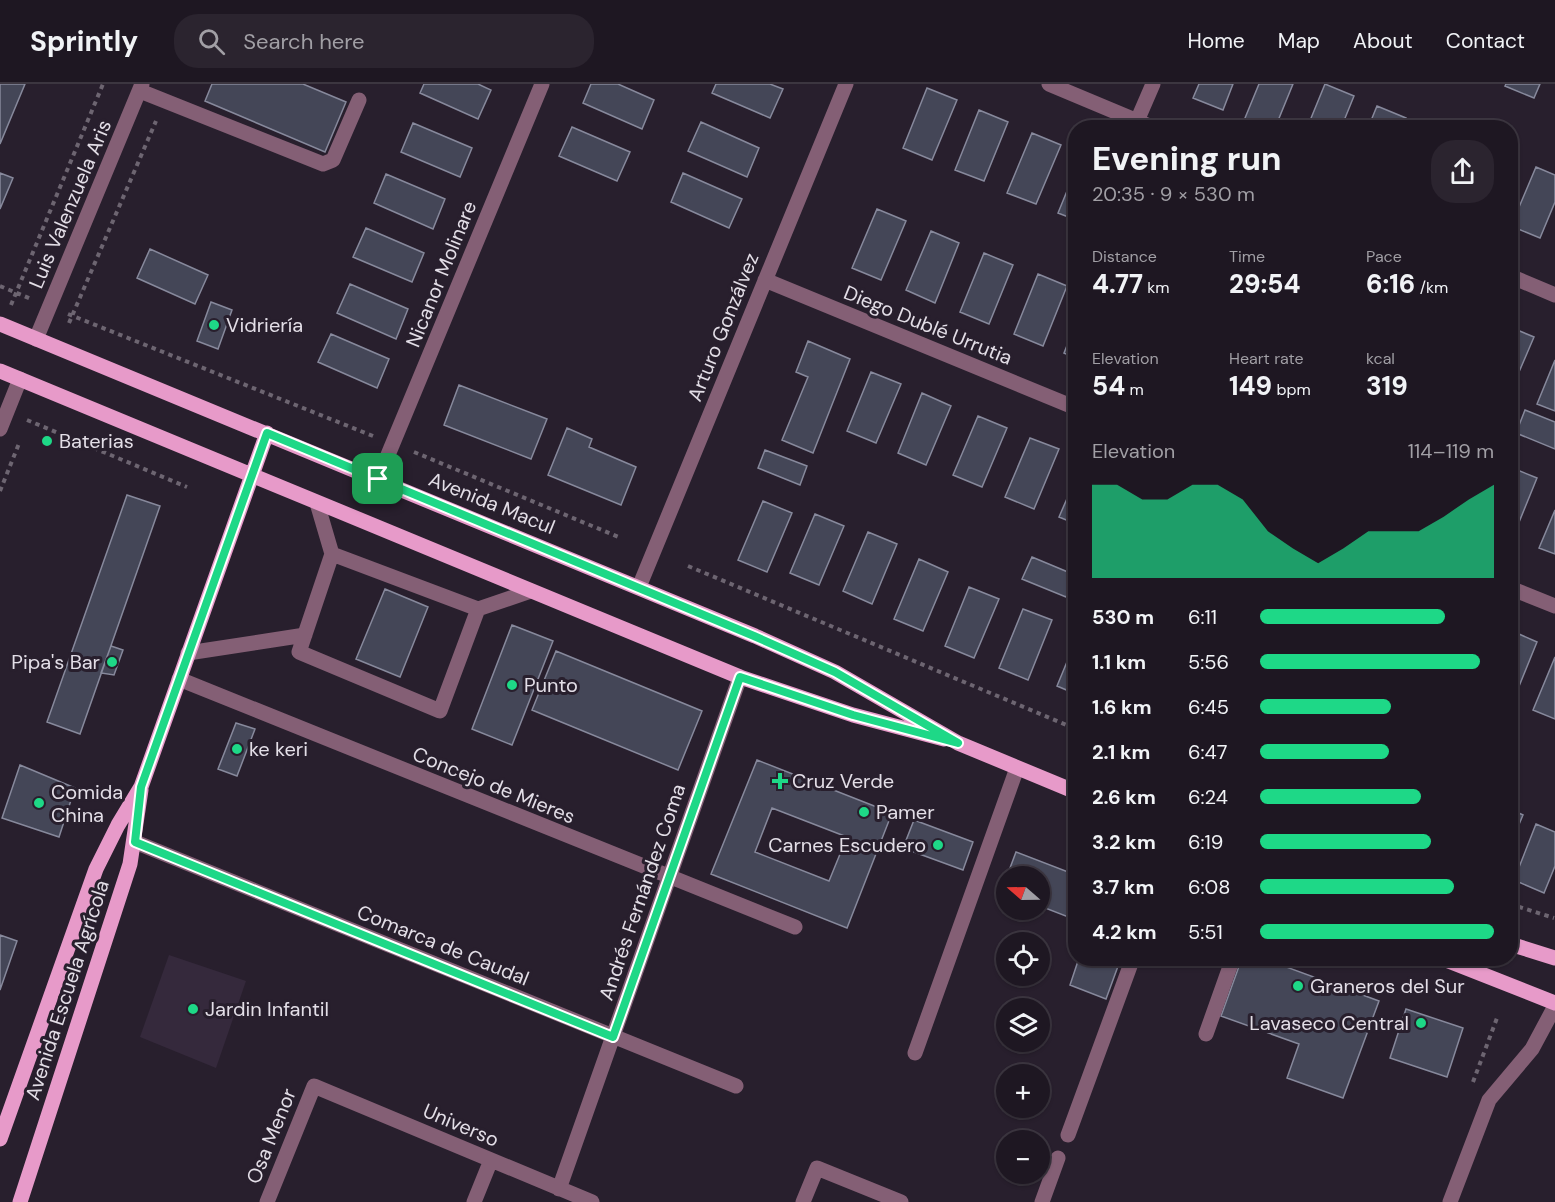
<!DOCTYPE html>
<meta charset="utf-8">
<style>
body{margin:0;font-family:"DM Sans",sans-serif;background:#2b242f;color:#f1f3f6;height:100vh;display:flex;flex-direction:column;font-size:22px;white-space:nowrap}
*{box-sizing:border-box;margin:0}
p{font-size:20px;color:#a19fa5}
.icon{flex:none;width:33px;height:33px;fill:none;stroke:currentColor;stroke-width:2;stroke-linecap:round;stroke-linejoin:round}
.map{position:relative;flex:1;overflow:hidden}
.sheet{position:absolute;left:1068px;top:36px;width:450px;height:846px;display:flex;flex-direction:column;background:#1e1722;border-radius:24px;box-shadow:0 2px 4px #0004,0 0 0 2px #3c3640}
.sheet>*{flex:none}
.needle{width:39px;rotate:290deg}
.controls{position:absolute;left:996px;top:782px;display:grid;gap:12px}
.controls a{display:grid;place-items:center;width:54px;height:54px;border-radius:50%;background:#1e1722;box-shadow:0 2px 4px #0004,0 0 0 2px #3c3640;font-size:30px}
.pin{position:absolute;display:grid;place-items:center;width:51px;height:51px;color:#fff;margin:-26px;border-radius:12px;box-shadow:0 3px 9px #0006}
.round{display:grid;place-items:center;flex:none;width:63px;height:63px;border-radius:24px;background:#2b242f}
.summary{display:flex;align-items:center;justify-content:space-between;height:102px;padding:0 24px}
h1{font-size:33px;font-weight:800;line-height:45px}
.figures{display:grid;grid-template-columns:repeat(3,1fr);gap:9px;height:102px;padding:6px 24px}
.figures div{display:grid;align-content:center}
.figures b{font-size:26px;font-weight:800}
.figures small{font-size:16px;font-weight:400}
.figures p{font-size:16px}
.chart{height:168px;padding:12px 24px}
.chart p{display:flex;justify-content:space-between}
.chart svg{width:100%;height:108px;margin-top:6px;fill:#1ed887;opacity:.7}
ul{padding:0 24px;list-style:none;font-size:20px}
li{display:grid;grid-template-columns:96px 72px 1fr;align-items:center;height:45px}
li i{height:15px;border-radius:8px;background:#1ed887}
header{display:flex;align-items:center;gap:36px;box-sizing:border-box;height:84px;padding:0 30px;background:#1e1722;border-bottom:2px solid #3c3640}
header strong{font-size:28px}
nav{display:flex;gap:33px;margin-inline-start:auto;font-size:21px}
.search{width:420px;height:54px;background:#2b242f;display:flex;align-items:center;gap:15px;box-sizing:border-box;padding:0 21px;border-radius:24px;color:#a19fa5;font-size:22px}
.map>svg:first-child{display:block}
</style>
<header>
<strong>Sprintly</strong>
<div class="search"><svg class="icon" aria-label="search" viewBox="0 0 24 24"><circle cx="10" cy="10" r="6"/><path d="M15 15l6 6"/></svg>Search here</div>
<nav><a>Home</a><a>Map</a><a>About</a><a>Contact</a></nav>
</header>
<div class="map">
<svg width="1555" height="1118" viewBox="0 0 1555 1118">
<rect width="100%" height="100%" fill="#281f2d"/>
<!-- built -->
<path fill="#35293c" d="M169,871L246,897L216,984L140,953Z"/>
<!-- building -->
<path fill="#444657" stroke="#87899c" stroke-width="1.5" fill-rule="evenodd" d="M0,0H25L0,60Z
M212,0H303L346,18L325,68L205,17Z
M424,0H478L491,6L478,35L420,9Z
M591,0H618L654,16L642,45L583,19Z
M716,0H770L783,5L770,34L712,9Z
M1199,0H1233L1223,26L1193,14Z
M1259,0H1293L1275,44L1245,34Z
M1325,0L1354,12L1341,44H1307Z
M1506,0H1540L1534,14L1505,2Z
M927,4L957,16L932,76L903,64Z
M1377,22L1406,34L1402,44H1368Z
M979,26L1008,38L984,97L955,86Z
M701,38L759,64L747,93L688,67Z
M413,39L472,64L460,93L401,68Z
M572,43L630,68L617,97L559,72Z
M1032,49L1061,61L1036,120L1007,109Z
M1536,83L1555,91V118L1540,154L1511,142Z
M1076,85V136L1058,129Z
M0,89L13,94L0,125Z
M683,89L742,115L729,144L671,118Z
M386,90L445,115L433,145L374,119Z
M877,125L906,137L881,196L852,184Z
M366,144L424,169L412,198L353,173Z
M931,147L959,159L935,219L906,206Z
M150,165L208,191L195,220L137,194Z
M984,169L1013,181L989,240L960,228Z
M1038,190L1067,202L1043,262L1014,250Z
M350,200L408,225L396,255L337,229Z
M211,218L232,226L218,265L197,257Z
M1076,239V274L1064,269Z
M1510,243L1534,253L1510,309Z
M331,250L389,275L377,304L318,278Z
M808,257L850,275L813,369L782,356L808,293L796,288Z
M1555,276V327L1537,320Z
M871,288L901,300L876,359L847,347Z
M459,301L547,335L531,375L444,341Z
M922,309L951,322L926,381L898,369Z
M1525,326L1555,338V365L1516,349Z
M978,332L1007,344L982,403L953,391Z
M567,344L592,355L589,363L636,383L621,421L548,391Z
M1030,354L1059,365L1034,425L1005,413Z
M765,366L807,382L800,401L758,384Z
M1510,383L1537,394L1513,453H1510Z
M1076,394V440L1059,433Z
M127,411L160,422L80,650L47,638Z
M763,417L792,429L767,488L738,476Z
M1555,426V470L1539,464Z
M815,430L844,442L819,501L790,489Z
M868,448L897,460L872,520L843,507Z
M1032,473L1075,491L1066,513L1022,495Z
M919,475L948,488L923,547L894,535Z
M969,503L999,515L974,574L945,562Z
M385,505L428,523L400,593L356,575Z
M1023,525L1052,536L1028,596L999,584Z
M512,541L553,557L512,661L472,645Z
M1510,546L1537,558L1513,617L1510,616Z
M1076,556V610L1057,602Z
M111,562L123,566L114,591L101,589Z
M556,567L702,627L678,686L532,626Z
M1555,573V635L1533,626Z
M236,639L255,645L237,692L218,685Z
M757,676L892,729L847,844L711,790ZM772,724L847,753L829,797L755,768Z
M20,681L75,704L59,753L2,734Z
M1510,725L1523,731L1510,762Z
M914,736L973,758L963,786L903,764Z
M1536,740L1555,748V782L1544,809L1514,796Z
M1016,768L1076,791V836L1040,822V792H1007Z
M1006,793V809L1001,807Z
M0,851L17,857L0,906Z
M1079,874H1121L1106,915L1070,901Z
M1242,874H1262L1379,917L1343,1014L1287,994L1299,960L1221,932Z
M1406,925L1463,944L1447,993L1390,974Z"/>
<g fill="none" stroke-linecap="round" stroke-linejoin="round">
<!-- path -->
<path stroke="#6d6571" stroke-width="4" stroke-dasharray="4.5 4.5" stroke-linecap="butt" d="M0,202L31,215
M11,221L103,0
M68,230L373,352
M69,239L156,37
M27,336L187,403
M414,368L621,454
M0,407L20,357
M688,482L1076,645
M1510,820L1554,834
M1473,998L1497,934"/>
<!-- minor -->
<path stroke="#845f75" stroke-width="15" d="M1049,0L1154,44
M140,7L323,80L333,76L359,16
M1137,37L1153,0
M1510,192L1555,211
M765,196L1076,324
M36,255L142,0
M0,345L20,295
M378,395L542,0
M317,419L332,470
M332,470L478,525L440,627L299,568Z
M639,503L846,0
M1510,504L1555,522
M478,525L531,507
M188,569L305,551
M179,595L795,843
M135,758L736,1002
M1206,950L1233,874
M915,969L1017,684
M1068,1051L1133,874
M559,1105L740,593
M267,1118L314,1002L592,1118
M474,1118L491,1076
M803,1118L817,1084L901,1118
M1042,1118L1058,1074
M1450,1118L1489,1016L1532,965L1555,922"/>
<!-- major -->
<path stroke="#e79ac9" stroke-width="15" d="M0,240L755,552L835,588L958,659L1076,708
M0,287L740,593L853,631L944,655
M1510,860L1555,874
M1441,874L1555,919
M0,1055L96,785L118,741L141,703L267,349
M20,1118L130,780L141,706"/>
</g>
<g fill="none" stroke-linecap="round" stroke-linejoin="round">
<defs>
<path id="route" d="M267,349L754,552L835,588L958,659L853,631L740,593L613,953L135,758L141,703Z"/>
</defs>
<!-- route casing -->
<use href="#route" stroke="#fff" stroke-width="12"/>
<!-- route -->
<use href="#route" stroke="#1ed887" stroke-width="8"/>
</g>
<!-- markers -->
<g fill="#1ed887" stroke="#281f2d" stroke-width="2">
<circle cx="214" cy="241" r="6"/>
<circle cx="47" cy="357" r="6"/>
<circle cx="112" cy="578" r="6"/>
<circle cx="512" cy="601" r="6"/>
<circle cx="237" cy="665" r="6"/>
<path d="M777 688h6v6h6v6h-6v6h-6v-6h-6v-6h6z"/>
<circle cx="39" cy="719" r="6"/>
<circle cx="864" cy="728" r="6"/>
<circle cx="938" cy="761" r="6"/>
<circle cx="1298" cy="902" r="6"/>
<circle cx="193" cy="925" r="6"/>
<circle cx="1421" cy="939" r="6"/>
</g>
<g text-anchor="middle" stroke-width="6" stroke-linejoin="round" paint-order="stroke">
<!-- street labels -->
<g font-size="20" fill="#e3dee7" stroke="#281f2d">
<text transform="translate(70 120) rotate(-67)" y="7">Luis Valenzuela Aris</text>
<text transform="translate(441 190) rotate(-68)" y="7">Nicanor Molinare</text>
<text transform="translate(928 241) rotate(22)" y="7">Diego Dublé Urrutia</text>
<text transform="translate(723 243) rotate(-68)" y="7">Arturo Gonzálvez</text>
<text transform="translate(492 419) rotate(22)" y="7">Avenida Macul</text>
<text transform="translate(494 701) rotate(22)" y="7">Concejo de Mieres</text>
<text transform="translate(642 808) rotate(-71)" y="7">Andrés Fernández Coma</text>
<text transform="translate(443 861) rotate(22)" y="7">Comarca de Caudal</text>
<text transform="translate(67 906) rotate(-72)" y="7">Avenida Escuela Agrícola</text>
<text transform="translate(461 1041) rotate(23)" y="7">Universo</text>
<text transform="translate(271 1052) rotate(-68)" y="7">Osa Menor</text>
</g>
<!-- poi labels -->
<g font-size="20" fill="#e3dee7" stroke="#281f2d" text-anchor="start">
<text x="226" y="248">Vidriería</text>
<text x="59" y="364">Baterias</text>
<text x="100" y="585" text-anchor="end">Pipa's Bar</text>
<text x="524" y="608">Punto</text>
<text x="249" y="672">ke keri</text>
<text x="792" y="704">Cruz Verde</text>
<text x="51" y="715">Comida<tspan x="51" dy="23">China</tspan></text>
<text x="876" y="735">Pamer</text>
<text x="926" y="768" text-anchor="end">Carnes Escudero</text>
<text x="1310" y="909">Graneros del Sur</text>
<text x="205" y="932">Jardin Infantil</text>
<text x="1409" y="946" text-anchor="end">Lavaseco Central</text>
</g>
</g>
</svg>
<div class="controls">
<a><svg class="needle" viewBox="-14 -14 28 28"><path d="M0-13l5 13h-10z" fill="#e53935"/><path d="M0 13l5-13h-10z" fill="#a19fa5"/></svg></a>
<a><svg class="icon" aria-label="locate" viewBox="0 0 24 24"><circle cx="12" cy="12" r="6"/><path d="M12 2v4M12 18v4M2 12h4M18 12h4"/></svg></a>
<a><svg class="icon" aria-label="layers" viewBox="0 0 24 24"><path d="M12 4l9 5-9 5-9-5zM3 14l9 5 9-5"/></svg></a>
<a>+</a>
<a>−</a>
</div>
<div class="pin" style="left:378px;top:395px;background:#1e9e55"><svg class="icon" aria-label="arrive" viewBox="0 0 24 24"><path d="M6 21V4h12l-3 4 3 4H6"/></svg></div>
<section class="sheet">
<div class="summary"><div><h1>Evening run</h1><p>20:35 · 9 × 530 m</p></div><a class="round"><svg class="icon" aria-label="share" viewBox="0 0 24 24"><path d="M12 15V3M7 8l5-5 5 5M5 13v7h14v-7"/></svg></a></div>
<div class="figures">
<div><p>Distance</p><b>4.77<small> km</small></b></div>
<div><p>Time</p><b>29:54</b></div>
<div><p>Pace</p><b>6:16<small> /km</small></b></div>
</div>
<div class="figures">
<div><p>Elevation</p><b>54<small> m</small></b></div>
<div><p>Heart rate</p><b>149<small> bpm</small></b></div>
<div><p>kcal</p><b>319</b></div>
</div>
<div class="chart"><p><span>Elevation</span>114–119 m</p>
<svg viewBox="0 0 160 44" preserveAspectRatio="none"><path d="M0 44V6L10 6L20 12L30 12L40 6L50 6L60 12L70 25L80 32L90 38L100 32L110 25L120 25L130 25L140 19L150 12L160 6V44z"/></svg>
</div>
<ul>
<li><b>530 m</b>6:11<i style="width:79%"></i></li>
<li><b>1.1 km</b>5:56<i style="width:94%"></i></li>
<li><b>1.6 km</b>6:45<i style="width:56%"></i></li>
<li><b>2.1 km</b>6:47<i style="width:55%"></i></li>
<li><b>2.6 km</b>6:24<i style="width:69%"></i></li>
<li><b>3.2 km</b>6:19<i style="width:73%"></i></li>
<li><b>3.7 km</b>6:08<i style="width:83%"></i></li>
<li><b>4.2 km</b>5:51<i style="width:100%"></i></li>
</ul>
</section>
</div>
